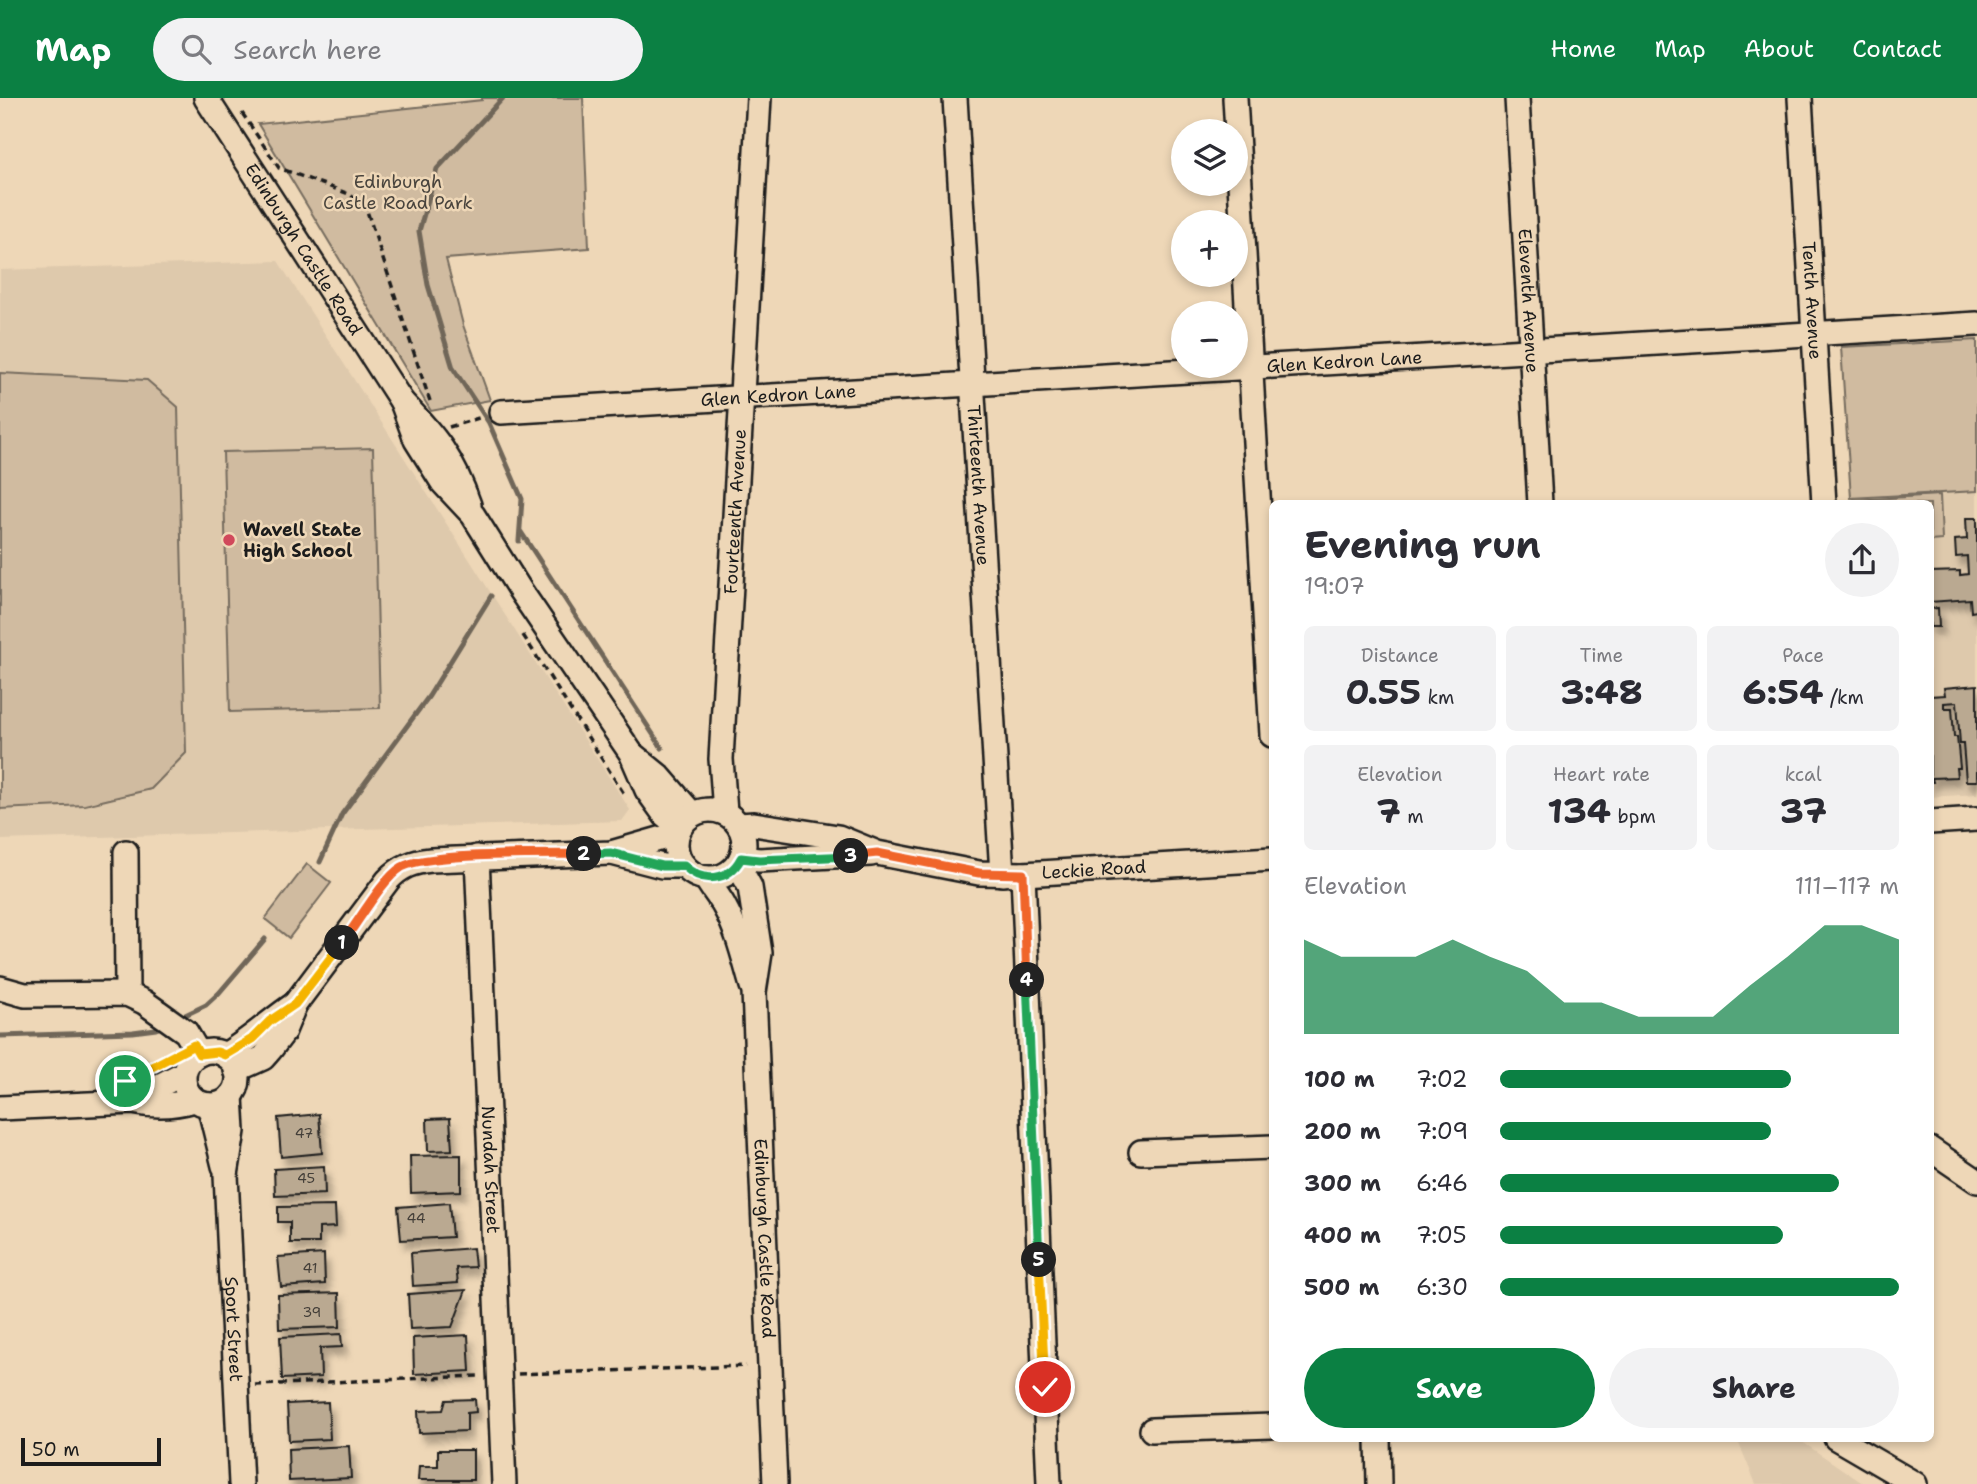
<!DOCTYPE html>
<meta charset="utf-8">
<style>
body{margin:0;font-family:"Shantell Sans",sans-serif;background:#f2f2f3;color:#2b2b33;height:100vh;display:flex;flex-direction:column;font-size:26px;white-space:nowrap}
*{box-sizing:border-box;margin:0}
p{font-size:23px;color:#7c7c81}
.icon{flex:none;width:38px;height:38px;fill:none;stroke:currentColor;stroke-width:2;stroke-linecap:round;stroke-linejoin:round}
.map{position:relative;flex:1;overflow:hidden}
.details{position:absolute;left:1269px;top:402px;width:665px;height:942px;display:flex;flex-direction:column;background:#fff;border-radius:10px;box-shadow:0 4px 10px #0003}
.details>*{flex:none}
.tools{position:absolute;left:1171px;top:21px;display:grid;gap:14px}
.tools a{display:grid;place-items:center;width:77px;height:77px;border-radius:50%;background:#fff;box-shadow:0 4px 10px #0003;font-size:35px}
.scale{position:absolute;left:21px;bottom:18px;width:140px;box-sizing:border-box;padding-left:7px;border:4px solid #1c1c1c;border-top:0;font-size:19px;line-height:24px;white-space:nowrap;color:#1c1c1c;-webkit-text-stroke:5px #eed7b7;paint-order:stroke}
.pin{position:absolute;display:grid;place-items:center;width:60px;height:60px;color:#fff;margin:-30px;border:4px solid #fff;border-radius:50%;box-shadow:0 2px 7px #0007}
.km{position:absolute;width:35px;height:35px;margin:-18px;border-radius:50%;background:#222;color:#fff;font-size:19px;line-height:35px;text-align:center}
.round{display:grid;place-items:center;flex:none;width:74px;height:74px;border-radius:37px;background:#f2f2f3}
.overview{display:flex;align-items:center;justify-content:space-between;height:119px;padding:0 35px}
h1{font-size:38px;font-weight:700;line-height:52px}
.metrics{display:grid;grid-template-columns:repeat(3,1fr);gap:10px;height:119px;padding:7px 35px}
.metrics div{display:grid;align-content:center;border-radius:10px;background:#f2f2f3;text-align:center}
.metrics b{font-size:35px;font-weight:700}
.metrics small{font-size:19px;font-weight:400}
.metrics p{font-size:19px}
.chart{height:196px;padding:14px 35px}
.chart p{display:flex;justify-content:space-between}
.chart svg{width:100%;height:126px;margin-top:7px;fill:#0b8043;opacity:.7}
.cta{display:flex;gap:14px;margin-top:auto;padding:14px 35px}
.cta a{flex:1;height:80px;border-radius:42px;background:#0b8043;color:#fff;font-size:28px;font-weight:700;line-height:80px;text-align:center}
.cta a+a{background:#f2f2f3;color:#2b2b33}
ul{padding:0 35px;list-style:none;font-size:23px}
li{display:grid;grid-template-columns:112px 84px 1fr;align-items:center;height:52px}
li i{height:18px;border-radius:9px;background:#0b8043}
header{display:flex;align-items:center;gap:42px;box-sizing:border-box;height:98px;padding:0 35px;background:#0b8043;color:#fff}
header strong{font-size:33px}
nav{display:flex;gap:38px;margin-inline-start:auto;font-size:24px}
.search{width:490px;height:63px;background:#f2f2f3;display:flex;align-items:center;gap:18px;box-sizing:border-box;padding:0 24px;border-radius:38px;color:#7c7c81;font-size:26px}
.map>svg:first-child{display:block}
</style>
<header>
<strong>Map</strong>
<div class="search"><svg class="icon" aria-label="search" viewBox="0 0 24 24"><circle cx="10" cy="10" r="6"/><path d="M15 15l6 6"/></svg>Search here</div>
<nav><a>Home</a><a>Map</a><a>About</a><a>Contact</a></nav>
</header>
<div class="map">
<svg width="1977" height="1386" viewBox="0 0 1977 1386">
<defs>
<filter id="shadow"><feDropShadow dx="4.5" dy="8" stdDeviation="3.5" flood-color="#0004"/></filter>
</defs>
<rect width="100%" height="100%" fill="#eed7b7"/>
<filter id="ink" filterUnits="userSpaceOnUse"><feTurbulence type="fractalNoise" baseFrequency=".0143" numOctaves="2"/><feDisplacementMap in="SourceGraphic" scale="14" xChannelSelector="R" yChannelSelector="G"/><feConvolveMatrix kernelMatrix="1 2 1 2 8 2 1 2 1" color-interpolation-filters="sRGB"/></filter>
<g filter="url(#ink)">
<!-- built -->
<path fill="#dec9ac" d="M278,163L630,712L622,723L0,742V172Z
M1977,242V696L1930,699V406H1851L1841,249Z
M1737,1341H1798L1864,1386H1756Z"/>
<!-- green -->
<path fill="#d0bba0" stroke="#766c5e" stroke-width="2" d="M482,0H583L589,150L446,161L463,227L490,302L431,313L258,26L482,2Z
M1977,242V393L1851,400L1841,249Z
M0,275L147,282L178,309L186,655L151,691L85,707L0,711Z
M373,350L380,610L230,614L223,354Z
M1940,397L1942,442L1930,443V406H1854V402Z
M307,766L331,785L289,840L265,821Z"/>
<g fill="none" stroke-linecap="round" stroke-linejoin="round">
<!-- stream -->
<path stroke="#6f6659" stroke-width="5" d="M503,0L437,71L419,133L428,187L453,270L489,325L522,401L519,443
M521,434L662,650
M320,764L342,716L429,598L491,498
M179,920L206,907L219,895L265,841
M0,938L133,934L156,931L164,928"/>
</g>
<!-- building -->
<path fill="#baa991" stroke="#1c1c1c" stroke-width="2" filter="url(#shadow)" d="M1966,420H1977V513L1971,514L1970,501L1930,504V474L1960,473V477L1968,476L1967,458L1956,459L1955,442L1967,441Z
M1938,510L1939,529H1930V511Z
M1977,587V683H1966L1963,646H1960L1957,604L1944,605V610H1952L1954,639H1957L1960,670H1956L1957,679L1932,680L1933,684H1930V598L1945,597L1944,590Z
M319,1016L322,1055L281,1059L278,1020Z
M450,1020L452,1052L428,1053L427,1021Z
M461,1057V1093L411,1095L410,1058Z
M324,1068L325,1096L275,1098L274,1071Z
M449,1105L452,1139L401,1142L398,1109Z
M335,1108L336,1129L319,1130V1145H290V1124H278V1109Z
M473,1150L475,1169L456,1170L458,1185L413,1188L411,1155Z
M324,1156L325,1186L281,1189L278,1159Z
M466,1192L452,1229L410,1231L408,1196Z
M339,1195L340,1229L279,1231L278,1197Z
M341,1236L342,1249L320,1250L321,1279L282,1281L280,1239Z
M468,1237L470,1273L414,1276L413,1240Z
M475,1301L476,1314L467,1315V1333L419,1335L418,1313L443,1312L446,1302Z
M328,1304L330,1341L289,1343L287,1306Z
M349,1348L351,1380L289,1383L288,1351Z
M438,1352H473V1382H418L419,1368H438Z"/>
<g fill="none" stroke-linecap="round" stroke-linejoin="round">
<defs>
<g id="minor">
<path id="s1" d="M206,0L402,304C436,339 453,361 469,407"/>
<path id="s2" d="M955,0L1002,776"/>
<path d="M1235,0L1272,637"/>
<path id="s3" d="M1517,0L1540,406"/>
<path id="s4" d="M1800,0L1824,406"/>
<path d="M402,304L416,342L443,385L473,417L520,492L631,655L647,692L665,717L680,729"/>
<path id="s5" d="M501,314L1977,226"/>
<path d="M633,657L659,678L692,716"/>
<circle cx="710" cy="746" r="34"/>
<path id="s6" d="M725,714L721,661L759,0"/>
<path d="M1930,724L1977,721"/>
<path id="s7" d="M740,727L754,726L838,739L877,755L979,775L1023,776L1272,761"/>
<path d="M126,754L127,896"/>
<path d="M612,755L662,768H684"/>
<path id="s8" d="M477,759L504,1386"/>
<path d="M741,760L759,762L871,756"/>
<path id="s9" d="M738,767L750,789L760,855L754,894L775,1386"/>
<path d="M1023,776L1049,1386"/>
<path d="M706,780C711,790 719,798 724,808C738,833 744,861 752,888"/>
<path d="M0,890L25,897L127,896L144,904L186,934L199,956"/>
<circle cx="211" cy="980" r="27"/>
<path d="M225,957C250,942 271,922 295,906"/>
<path d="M236,972L263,960L270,952L283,935L295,906L388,782C401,768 413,764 431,762L611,755L663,740L676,739"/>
<path id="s10" d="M231,998L233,1033L226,1077L241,1386"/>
<path d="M133,1004L147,994L184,975"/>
<path d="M209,1007L224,1068"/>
<path d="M0,1010L133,1004C155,1009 174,1008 195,1002"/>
<path d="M1930,1051L1977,1083"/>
<path d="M1141,1054L1272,1049"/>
<path d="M1152,1332L1272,1328"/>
<path d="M1378,1340L1379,1386"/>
<path d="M1836,1340L1915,1386"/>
</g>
</defs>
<!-- minor casing -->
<use href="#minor" stroke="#1c1c1c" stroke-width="28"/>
<!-- path -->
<path stroke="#1c1c1c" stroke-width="3.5" stroke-dasharray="7 5" stroke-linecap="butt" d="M242,15L279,70L349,96L366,110L430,303
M449,329L482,319
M523,537L626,699
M518,1276L746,1268
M255,1287L479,1278"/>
<!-- minor -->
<use href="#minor" stroke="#eed7b7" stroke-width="23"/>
</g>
</g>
<g fill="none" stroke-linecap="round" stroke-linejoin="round" filter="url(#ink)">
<defs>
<path id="split-1" d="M125,983L194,947L199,956L217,954L225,957L252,941L270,923L295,906L342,845"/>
<path id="split-2" d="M342,845C358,825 382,781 402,769C428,754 549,757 584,756"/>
<path id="split-3" d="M584,756L611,755L662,768H684C703,786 729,783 741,760L759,762L851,758"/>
<path id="split-4" d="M851,758L877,755L979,775L1023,776L1027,882"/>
<path id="split-5" d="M1027,882L1039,1162"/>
<path id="split-6" d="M1039,1162L1045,1289"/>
</defs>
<!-- split-1 casing -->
<use href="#split-1" stroke="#fff" stroke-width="14"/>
<!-- split-2 casing -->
<use href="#split-2" stroke="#fff" stroke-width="14"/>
<!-- split-3 casing -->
<use href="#split-3" stroke="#fff" stroke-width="14"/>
<!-- split-4 casing -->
<use href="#split-4" stroke="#fff" stroke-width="14"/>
<!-- split-5 casing -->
<use href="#split-5" stroke="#fff" stroke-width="14"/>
<!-- split-6 casing -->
<use href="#split-6" stroke="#fff" stroke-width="14"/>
<!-- split-1 -->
<use href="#split-1" stroke="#f5b400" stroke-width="9"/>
<!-- split-2 -->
<use href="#split-2" stroke="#f0652b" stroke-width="9"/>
<!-- split-3 -->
<use href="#split-3" stroke="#22a559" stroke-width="9"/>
<!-- split-4 -->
<use href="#split-4" stroke="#f0652b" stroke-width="9"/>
<!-- split-5 -->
<use href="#split-5" stroke="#22a559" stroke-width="9"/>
<!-- split-6 -->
<use href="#split-6" stroke="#f5b400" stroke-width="9"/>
</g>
<!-- markers -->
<circle fill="#d1495b" stroke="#eed7b7" stroke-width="2.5" cx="229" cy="442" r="7"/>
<g text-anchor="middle" stroke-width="5" stroke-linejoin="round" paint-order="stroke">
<!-- number labels -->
<g font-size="14" fill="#443f39">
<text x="304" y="1040">47</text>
<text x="306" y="1085">45</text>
<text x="416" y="1125">44</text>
<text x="310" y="1175">41</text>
<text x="312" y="1219">39</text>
</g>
<!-- park labels -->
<g font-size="18" fill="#49443d" stroke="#eed7b7">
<text x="398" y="90">Edinburgh<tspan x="398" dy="21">Castle Road Park</tspan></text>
</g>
<!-- street labels -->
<g font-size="18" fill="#1c1c1c" stroke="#eed7b7">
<text dy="6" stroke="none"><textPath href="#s1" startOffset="180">Edinburgh Castle Road</textPath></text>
<text dy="6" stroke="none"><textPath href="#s3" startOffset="203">Eleventh Avenue</textPath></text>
<text dy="6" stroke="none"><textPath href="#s4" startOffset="203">Tenth Avenue</textPath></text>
<text dy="6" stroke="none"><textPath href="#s5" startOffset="845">Glen Kedron Lane</textPath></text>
<text dy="6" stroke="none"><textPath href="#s5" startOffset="278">Glen Kedron Lane</textPath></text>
<text dy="6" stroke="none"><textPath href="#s2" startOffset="388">Thirteenth Avenue</textPath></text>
<text dy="6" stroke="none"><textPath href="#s6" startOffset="301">Fourteenth Avenue</textPath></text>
<text dy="6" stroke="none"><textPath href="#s7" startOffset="360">Leckie Road</textPath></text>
<text dy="6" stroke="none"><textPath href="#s8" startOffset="313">Nundah Street</textPath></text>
<text dy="6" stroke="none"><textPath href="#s9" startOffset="378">Edinburgh Castle Road</textPath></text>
<text dy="6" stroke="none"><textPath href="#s10" startOffset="234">Sport Street</textPath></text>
</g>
<!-- poi labels -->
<g font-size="18" font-weight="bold" fill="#1c1c1c" stroke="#eed7b7" text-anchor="start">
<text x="243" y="438">Wavell State<tspan x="243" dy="21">High School</tspan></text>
</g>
</g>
</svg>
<div class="tools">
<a><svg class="icon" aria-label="layers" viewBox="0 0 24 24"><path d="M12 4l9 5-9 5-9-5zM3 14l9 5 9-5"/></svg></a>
<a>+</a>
<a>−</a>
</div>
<div class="scale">50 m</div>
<div class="pin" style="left:125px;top:983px;background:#1e9e55"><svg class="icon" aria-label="arrive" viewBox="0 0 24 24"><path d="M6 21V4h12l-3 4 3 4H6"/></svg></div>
<div class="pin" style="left:1045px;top:1289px;background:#d93025"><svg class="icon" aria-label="check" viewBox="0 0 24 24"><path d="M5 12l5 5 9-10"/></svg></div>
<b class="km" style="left:342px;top:845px">1</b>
<b class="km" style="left:584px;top:756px">2</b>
<b class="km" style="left:851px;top:758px">3</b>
<b class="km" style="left:1027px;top:882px">4</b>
<b class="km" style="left:1039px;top:1162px">5</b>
<section class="details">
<div class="overview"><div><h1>Evening run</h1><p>19:07</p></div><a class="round"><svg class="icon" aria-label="share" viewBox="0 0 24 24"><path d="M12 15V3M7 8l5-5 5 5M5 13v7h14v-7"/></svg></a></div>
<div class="metrics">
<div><p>Distance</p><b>0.55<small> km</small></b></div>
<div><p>Time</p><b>3:48</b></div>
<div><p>Pace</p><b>6:54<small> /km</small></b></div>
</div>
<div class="metrics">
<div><p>Elevation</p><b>7<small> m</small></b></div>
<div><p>Heart rate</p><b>134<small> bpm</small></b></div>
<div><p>kcal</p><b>37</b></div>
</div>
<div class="chart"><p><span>Elevation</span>111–117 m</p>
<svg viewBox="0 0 160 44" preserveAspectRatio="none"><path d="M0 44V11L10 17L20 17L30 17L40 11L50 17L60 22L70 33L80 33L90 38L100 38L110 38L120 27L130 17L140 6L150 6L160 11V44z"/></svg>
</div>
<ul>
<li><b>100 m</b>7:02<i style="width:73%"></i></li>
<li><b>200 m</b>7:09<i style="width:68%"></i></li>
<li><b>300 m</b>6:46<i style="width:85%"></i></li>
<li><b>400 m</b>7:05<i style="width:71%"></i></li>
<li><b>500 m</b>6:30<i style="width:100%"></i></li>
</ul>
<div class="cta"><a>Save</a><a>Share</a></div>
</section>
</div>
